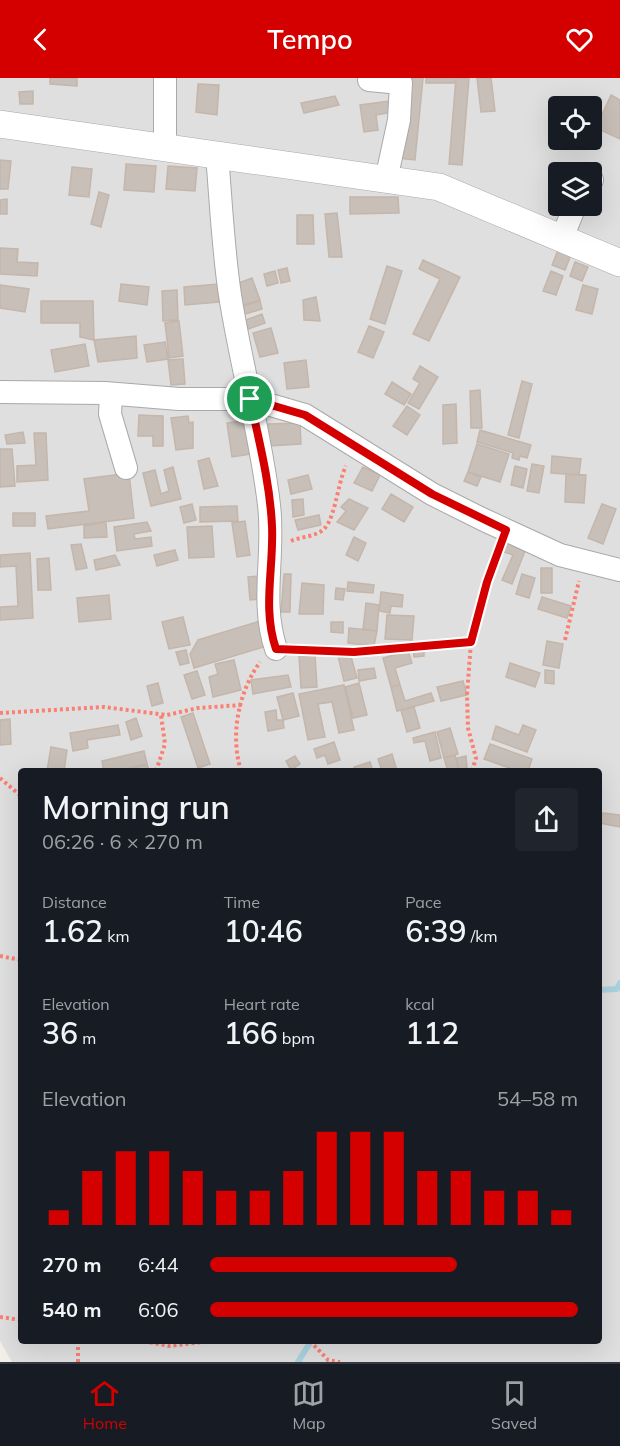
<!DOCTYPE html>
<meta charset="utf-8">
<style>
body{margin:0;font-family:Mulish,sans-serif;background:#20242c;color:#f1f3f6;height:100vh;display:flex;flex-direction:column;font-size:22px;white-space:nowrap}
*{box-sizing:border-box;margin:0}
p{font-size:20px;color:#9ea1a6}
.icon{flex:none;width:33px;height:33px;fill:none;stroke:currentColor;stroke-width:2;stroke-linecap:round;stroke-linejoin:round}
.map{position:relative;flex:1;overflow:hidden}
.side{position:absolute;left:18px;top:690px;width:584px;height:576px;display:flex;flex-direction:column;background:#171b24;border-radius:6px;box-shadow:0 6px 24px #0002}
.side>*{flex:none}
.tools{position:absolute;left:548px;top:18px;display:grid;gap:12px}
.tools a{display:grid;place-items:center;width:54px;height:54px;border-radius:6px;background:#171b24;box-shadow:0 6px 24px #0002;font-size:30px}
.pin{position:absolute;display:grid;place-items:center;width:51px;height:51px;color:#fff;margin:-26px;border:3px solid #fff;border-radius:50%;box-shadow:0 2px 6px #0007}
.round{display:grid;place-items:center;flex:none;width:63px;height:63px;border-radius:6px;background:#20242c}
.summary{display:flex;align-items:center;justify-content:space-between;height:102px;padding:0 24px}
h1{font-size:33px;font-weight:600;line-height:45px}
.stats{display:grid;grid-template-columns:repeat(3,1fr);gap:9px;height:102px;padding:6px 24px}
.stats div{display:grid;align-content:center}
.stats b{font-size:30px;font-weight:600}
.stats small{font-size:16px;font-weight:400}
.stats p{font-size:16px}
.chart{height:168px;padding:12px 24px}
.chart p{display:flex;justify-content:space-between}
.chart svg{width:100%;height:108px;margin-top:6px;stroke:#d40000;stroke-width:6}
ul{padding:0 24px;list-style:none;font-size:20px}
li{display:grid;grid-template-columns:96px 72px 1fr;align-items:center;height:45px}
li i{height:15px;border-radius:8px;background:#d40000}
header{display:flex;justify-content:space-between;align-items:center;height:78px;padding:0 24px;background:#d40000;color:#fff;font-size:27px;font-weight:600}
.menu{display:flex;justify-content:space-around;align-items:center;height:84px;border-top:2px solid #363941;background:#171b24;font-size:16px;color:#9ea1a6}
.menu a{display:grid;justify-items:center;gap:3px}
.menu .current{color:#d40000}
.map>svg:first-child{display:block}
</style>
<header><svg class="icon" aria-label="back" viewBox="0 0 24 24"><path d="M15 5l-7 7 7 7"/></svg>Tempo<svg class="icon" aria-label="heart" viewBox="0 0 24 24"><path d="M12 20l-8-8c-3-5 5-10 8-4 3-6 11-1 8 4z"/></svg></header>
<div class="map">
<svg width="620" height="1284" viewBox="0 0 620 1284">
<rect width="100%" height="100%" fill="#f2efe9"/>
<!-- residential -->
<path fill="#e0dfdf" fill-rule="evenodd" d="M0,0H620V1284H12L0,1263ZM558,28H591V62H558ZM558,94H591V128H558ZM21,693H598V1263H21Z"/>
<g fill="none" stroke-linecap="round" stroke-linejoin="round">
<!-- stream -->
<path stroke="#aad3df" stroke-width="6" d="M598,912L617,911L620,905
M298,1284L311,1263"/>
</g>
<!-- building -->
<path fill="#c7bfb8" stroke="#c4b6ab" stroke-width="1.5" d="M50,0H77V8L50,6Z
M406,0H423L415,82L398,80Z
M426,0H454V5H426Z
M456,0H469L462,87L449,86Z
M477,0H491L495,33L481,34Z
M198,6L219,7L217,37L196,34Z
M33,13V26H20L19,14Z
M611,17L620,22V61L596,50Z
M335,18L339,27L304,35L301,25Z
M397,22L399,33L376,37L378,52L364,54L360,27Z
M0,82L11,83L8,111H0Z
M126,86L156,88L154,114L124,112Z
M168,88L197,90L195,113L166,111Z
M72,89L92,91L89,119L69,117Z
M99,114L109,117L101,149L91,146Z
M350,119H398L399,135L350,136Z
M7,121V136H0V122Z
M337,135L342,179H329L325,136Z
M297,137H313L314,166H297Z
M0,170L18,171L17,184L38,185L37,198L0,196Z
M558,172L571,177L565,192L552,187Z
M423,182L460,199L429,263L413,256L440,201L419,191Z
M575,184L588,189L582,203L570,198Z
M387,188L402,193L385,246L370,241Z
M287,190L290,203L281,205L278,192Z
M275,193L278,205L267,208L264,196Z
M551,193L563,198L556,217L543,213Z
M252,200L260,222L243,227L236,206Z
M121,206L149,209L147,227L119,223Z
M218,206L219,224L185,227L184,209Z
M0,207L29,211L25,234L0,230Z
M583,207L598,211L592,236L576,232Z
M177,212L178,242L163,243L162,213Z
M316,219L320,243L304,242L303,222Z
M41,223H93L94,262L80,259V245H41Z
M260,223L262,231L242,237L239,229Z
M262,236L265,245L246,252L243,243Z
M179,243L183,278L169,280L165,245Z
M369,248L384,254L373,280L358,274Z
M271,250L278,275L260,279L253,255Z
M136,258L137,280L98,284L94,262Z
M165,264L168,281L147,284L144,267Z
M85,266L89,288L55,294L51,272Z
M183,281L185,306L171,307L168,282Z
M306,282L309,309L287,311L284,285Z
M420,288L438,299L419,331L408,325L420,305L413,301Z
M522,303L532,306L519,360L508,357Z
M392,304L411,316L404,327L385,316Z
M480,312L482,350H471L470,313Z
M456,326L457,365L443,366V327Z
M407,328L420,337L407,357L393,348Z
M139,337L163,338V368H153V358H138Z
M188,338L189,345L193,344V370L176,372L171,340Z
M252,341L257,375L232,379L227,345Z
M300,345L301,366L269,368L268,346Z
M480,352L531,367L527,380L520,378L519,382L512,380L513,375L477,364Z
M23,354L25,365L7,366L5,357Z
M34,355H46L48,402L17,404V388L36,387Z
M477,366L509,376L500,404L468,394Z
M0,371H12L15,408L0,409Z
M552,378L581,381L579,397L551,395Z
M209,380L218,408L204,411L198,383Z
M532,386L544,388L539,415L527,413Z
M515,388L527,391L523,410L511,407Z
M173,389L181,421L151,428L143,395L155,392L161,416L169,413L164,392Z
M363,389L380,397L372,413L354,405Z
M468,394L481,399L477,408L464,403Z
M129,395L134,440L48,451L46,438L89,433L84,401Z
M566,396L586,397L584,425L565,424Z
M308,397L312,411L291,416L288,402Z
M391,416L413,429L404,444L382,431Z
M303,421L304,437L293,439L292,422Z
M349,421L368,430L354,452L337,444L346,433L341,429Z
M192,426L196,442L184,445L180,429Z
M602,426L616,431L603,466L588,460Z
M237,428L238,443L200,444V429Z
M13,435H35V448H13Z
M319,437L321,447L298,452L295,442Z
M245,443L250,477L237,479L232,445Z
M106,444L107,459L84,460V448Z
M147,444L151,453L134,456L135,461L151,459L152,468L117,473L114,449Z
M212,448L214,479L189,480L187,449Z
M354,459L366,465L358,483L346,477Z
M509,461L527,468L512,506L502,502L513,477L504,474Z
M81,466L87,490L76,492L71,467Z
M175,472L178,482L157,488L154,477Z
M30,475L33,540L0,542V529L18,528L16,488L0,489V477Z
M115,477L120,487L96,492L94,482Z
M49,480L51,512H38L37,481Z
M541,490H552V515H541Z
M284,496H291L290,534H281Z
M522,496L535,500L529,520L516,516Z
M259,498L260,521L250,522L248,499Z
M348,504L374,507L373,515L347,513Z
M302,505L324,507L323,536H299Z
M336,510L345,511L343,522L335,521Z
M381,514L403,517L402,529L391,528L390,535L379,533Z
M109,517L111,541L79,544L77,520Z
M542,519L571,528L567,540L538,531Z
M366,525L379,527L377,553L363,551Z
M387,537L414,538L412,562L385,561Z
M183,539L190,567L169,571L162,544Z
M260,543L267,568L194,590L190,576L198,562Z
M331,544H343V555L331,554Z
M349,550L377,553L374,568L348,565Z
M547,563L563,566L559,590L543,587Z
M424,568V578L414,579L413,569Z
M186,572L189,585L180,587L176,574Z
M408,573L412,585L395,590L400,607L391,609L383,580Z
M350,575L357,600L344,603L338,578Z
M315,577L317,609L301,610L299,578Z
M234,582L241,612L213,619L209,599L218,596L215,586Z
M510,585L540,595L535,609L506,599Z
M374,590L376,600L359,603L358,592Z
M545,592L554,593V606L545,605Z
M197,593L205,617L192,621L184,597Z
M288,597L291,609L253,616L251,602Z
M463,603L467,617L441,623L437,609Z
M158,605L163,625L152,628L147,608Z
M359,605L367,637L353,640L345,609Z
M344,607L354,652L339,655L332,624L318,626L325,659L308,662L299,616Z
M400,607L405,623L431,615L434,623L397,633L391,609Z
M293,615L299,638L283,642L277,619Z
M414,629L420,650L407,654L401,632Z
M276,632L277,642H283L284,650L268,653L265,634Z
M193,635L210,686L198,690L181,639Z
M136,640L142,658L131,662L126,644Z
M10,641L11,666L0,667V642Z
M118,647L120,657L87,662L88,670L73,673L70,655Z
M523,647L536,652L527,674L492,661L496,648L519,657Z
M450,650L458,676L444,680L437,654Z
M435,654L441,680L430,683L425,663L414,665L413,660Z
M334,664L340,682L328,686L325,677L317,680L314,671Z
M490,666L532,681L528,693H518L484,681Z
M51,669L67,672L64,693H47Z
M144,673L147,686L118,693H104L102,683Z
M392,676L397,693H382L378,681Z
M455,677L459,693H448L444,680Z
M295,678L300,686L291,692L286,683Z
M466,678L467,690L458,692L457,680Z
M370,684L373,693H355L354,689Z
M147,686L149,693H137L136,689Z
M603,735L620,737V749L599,745Z"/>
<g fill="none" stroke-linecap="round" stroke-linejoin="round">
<defs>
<path id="minor" d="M370,0L369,2L401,5L399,42L386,102
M165,68V0
M217,77C221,124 223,171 230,217C241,288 261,357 269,427C275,476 260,524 276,571
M591,103L592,102
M562,160L575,128
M0,314L105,315L179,321H250L305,337L432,416L482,441L560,477L620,492
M111,316L110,336L126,390"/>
<path id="tertiary" d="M0,46L439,109L620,185"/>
</defs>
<!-- minor casing -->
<use href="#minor" stroke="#a9a9a9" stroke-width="24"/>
<!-- tertiary casing -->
<use href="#tertiary" stroke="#a9a9a9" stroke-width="28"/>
<!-- path -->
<path stroke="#fa8072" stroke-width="4" stroke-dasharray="3 3" stroke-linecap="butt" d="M291,463C300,459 311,459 320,454C335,447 337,406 346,388
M565,562L579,503
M295,571L354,574L471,564
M0,635L104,629L167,637L198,630L242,627
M156,693L165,666L161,637
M241,693C230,657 238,615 260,584
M472,693L476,680L468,650L467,617L471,564L499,472
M0,700L21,718
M0,878L21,882
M0,1239L21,1242
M78,1263V1284
M144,1263L169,1268L211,1263
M310,1263L328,1282L340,1284"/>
<!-- minor -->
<use href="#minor" stroke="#fff" stroke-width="22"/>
<!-- tertiary -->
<use href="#tertiary" stroke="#fff" stroke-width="27"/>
</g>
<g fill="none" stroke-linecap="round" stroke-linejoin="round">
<defs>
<path id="route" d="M250,321L305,337L432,416L506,452L487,504L471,564L354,574L276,571C262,530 274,490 272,448C270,405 259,363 250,321Z"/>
</defs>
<!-- route casing -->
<use href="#route" stroke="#fff" stroke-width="12"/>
<!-- route -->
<use href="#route" stroke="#d40000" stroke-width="8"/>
</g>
</svg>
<div class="tools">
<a><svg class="icon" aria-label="locate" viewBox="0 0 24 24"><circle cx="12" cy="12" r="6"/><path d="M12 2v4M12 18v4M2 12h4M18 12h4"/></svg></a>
<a><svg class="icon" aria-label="layers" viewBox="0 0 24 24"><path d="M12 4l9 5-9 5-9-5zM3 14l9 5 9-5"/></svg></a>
</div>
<div class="pin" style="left:250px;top:321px;background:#1e9e55"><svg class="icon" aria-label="arrive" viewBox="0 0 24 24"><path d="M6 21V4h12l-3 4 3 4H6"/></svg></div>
<section class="side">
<div class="summary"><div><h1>Morning run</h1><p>06:26 · 6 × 270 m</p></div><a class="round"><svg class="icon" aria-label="share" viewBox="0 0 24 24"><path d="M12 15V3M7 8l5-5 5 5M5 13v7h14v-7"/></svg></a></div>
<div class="stats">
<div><p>Distance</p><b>1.62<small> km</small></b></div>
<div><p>Time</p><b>10:46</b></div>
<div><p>Pace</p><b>6:39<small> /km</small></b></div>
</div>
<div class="stats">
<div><p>Elevation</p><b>36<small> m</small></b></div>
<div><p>Heart rate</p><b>166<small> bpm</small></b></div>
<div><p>kcal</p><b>112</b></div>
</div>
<div class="chart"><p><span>Elevation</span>54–58 m</p>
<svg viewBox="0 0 160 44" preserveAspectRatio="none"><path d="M5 44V38M15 44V22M25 44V14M35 44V14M45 44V22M55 44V30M65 44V30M75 44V22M85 44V6M95 44V6M105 44V6M115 44V22M125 44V22M135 44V30M145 44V30M155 44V38"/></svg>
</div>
<ul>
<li><b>270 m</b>6:44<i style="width:67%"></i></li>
<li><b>540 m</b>6:06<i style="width:100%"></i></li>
</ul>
</section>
</div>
<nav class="menu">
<a class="current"><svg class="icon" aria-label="home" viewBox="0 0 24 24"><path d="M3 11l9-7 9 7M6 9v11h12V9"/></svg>Home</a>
<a><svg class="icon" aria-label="map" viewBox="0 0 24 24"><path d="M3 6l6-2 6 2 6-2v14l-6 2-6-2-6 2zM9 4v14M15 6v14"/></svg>Map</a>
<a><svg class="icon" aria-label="saved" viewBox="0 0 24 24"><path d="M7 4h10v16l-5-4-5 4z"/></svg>Saved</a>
</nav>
